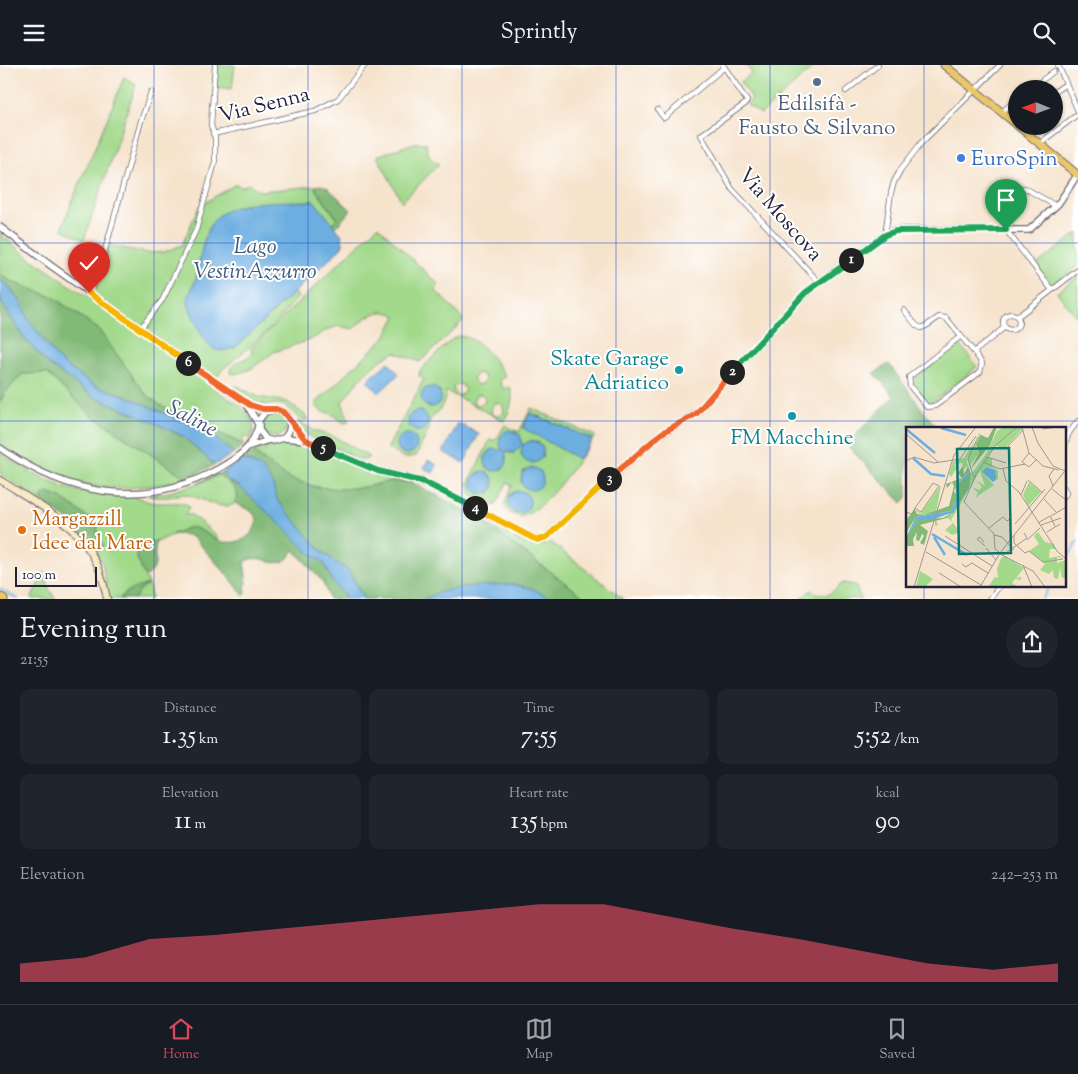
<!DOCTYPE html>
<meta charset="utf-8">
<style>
body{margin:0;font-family:"Sorts Mill Goudy",serif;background:#20242c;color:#f1f3f6;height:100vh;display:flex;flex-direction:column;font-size:19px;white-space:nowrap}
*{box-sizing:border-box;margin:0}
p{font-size:16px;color:#9ea1a6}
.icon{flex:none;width:28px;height:28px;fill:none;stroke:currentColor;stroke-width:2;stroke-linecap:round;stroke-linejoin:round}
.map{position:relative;height:534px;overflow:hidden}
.side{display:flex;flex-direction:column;background:#171b24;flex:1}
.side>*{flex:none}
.needle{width:32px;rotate:271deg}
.buttons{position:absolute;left:1008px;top:15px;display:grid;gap:10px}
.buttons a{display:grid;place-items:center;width:55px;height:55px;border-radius:50%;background:#171b24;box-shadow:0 1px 4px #0004;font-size:25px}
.scale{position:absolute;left:15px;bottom:12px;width:82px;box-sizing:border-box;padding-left:5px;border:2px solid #22223b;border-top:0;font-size:14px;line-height:18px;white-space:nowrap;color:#22223b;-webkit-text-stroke:4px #fff;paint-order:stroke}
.pin{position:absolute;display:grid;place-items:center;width:42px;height:42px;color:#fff;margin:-51px -21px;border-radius:50% 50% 50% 0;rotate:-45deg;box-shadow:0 0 5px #0007}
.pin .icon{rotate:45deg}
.km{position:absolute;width:25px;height:25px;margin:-12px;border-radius:50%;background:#222;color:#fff;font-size:14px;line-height:25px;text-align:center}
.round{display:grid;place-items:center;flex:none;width:52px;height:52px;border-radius:26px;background:#20242c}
.overview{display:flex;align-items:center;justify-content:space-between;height:85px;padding:0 20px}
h1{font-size:28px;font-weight:600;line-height:38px}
.metrics{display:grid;grid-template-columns:repeat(3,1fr);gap:8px;height:85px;padding:5px 20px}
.metrics div{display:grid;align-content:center;border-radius:10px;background:#20242c;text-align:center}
.metrics b{font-size:25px;font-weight:600}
.metrics small{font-size:14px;font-weight:400}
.metrics p{font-size:14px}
.chart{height:140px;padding:10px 20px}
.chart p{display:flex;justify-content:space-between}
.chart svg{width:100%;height:90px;margin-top:5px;fill:#d1495b;opacity:.7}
header{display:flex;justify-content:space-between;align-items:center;height:65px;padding:0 20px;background:#171b24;font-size:22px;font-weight:600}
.tabs{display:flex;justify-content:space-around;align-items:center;height:70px;border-top:1px solid #363941;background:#171b24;font-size:14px;color:#9ea1a6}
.tabs a{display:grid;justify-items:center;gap:2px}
.tabs .selected{color:#d1495b}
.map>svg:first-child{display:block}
</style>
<header><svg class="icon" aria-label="menu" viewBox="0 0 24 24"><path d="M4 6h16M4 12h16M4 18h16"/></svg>Sprintly<svg class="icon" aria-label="search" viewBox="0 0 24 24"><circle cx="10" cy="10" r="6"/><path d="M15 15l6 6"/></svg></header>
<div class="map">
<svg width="1078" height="534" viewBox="0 0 1078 534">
<rect width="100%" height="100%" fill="#fff"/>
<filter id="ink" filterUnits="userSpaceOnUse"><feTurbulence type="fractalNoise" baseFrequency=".02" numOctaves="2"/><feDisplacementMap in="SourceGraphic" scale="10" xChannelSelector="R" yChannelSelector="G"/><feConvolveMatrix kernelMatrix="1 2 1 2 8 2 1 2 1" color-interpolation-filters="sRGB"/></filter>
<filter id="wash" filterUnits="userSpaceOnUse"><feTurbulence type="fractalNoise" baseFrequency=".0096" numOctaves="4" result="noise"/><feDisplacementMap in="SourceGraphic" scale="20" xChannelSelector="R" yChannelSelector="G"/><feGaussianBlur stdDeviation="1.12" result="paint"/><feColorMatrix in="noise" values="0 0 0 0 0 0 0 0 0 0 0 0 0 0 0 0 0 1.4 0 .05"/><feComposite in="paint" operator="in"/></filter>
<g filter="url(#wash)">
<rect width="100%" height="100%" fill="#f6e3cc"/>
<!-- green -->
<path fill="#a2d98b" stroke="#627e63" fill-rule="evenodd" d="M216,0H235L232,24L215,22Z
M746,0H816L761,49L747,40L752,33L740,17L752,8Z
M124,12L136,20L84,175L62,164L70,141L108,52Z
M414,78H426C427,87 429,95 439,99L402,137L377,91Z
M236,119L241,122L249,119L260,126L316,121V125L337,154L332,158L314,136L248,139L197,210L187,236L235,283L295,227L298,232L270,264L223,304L210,321C226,334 265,348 250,374L244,371L242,379L160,340L145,328L98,264L53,232L12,217L0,209V169L30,193L87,232L99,207L108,180L148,188L164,187L182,180L199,141Z
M378,161L438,219L436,226L463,254L462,257L420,297L395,287C373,298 356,317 342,337L349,357L344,358L330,348L322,347L315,339L385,272L396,251C380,240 365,253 353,264L338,261L327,265L312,274L274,287L251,304L236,309L230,308C230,297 238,298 246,293C247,293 252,288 253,287L250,284Z
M1078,168V201L1052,221L1036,200Z
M1078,211V252L1073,248L1057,227Z
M458,271C479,271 495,296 506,312L499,315L504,324L510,322C515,333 510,345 504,356L446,326C446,336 439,349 430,354L429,364L416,391L405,393L388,384V382L424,314L419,311L420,305L451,275ZM479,308L484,311L485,315L483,318L478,320L475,318L473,313L476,309ZM459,319L462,320L465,325L461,330H458L453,325L454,321ZM425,324L440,327L441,333L426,341L421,333ZM477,329H481L485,333V337L480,340L475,339L473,335ZM495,338H500L503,341L504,347L501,350L496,351L491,347L492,341ZM415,346H422L426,363C420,368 413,367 409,360ZM404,369L405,389C395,385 395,374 404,369Z
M959,278L977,302L927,341L910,317Z
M47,308L90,349L186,413C145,425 102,427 61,413C39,406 19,391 0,379V337L5,328L22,309Z
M230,321L239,322L258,332L288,337L305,350L308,355C297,356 293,346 285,341C278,337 269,341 261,339C250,337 239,328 230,321Z
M531,343L595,371C581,392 545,447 520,452L510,448L504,440L512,420L507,418L495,441L471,430L468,419L490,375H496L505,360L519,367ZM531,348L591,374L523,363ZM514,366L520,370L522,380L514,388H507L500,381V373ZM532,375L539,377L543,383L542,393L532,398L526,396L521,390L523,380ZM489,386H502L506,391L507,398L503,404L492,406L486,402L485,392ZM531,402L541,406L543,413L539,423C531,426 525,425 521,417L522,407ZM479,407H487L492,411L493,425L487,429L476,409ZM515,426L530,440L526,446L515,448L508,441L509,430Z
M263 360a12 12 0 1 1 24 0a12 12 0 1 1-24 0Z
M299,356L314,366L335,372L369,392L365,395L356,393L307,370L296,357Z
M287,377C311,378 340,396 362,405C379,412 394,414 411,417L390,416L366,422L341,424L316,422L288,413L253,387L261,383L266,385L267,382L264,380L273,381Z
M0,388C26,405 52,421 82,427C99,430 115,429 132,431C138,432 144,436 150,437C162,440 175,435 188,440L189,442L185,450H192L218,472L219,476L200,465L187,463L157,477C147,476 143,486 137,493L150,524L151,534H134L139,526L146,520L122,531L120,534H109L102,498L93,483L96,484L100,475L98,471L97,459L61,433L47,428L42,432V436L0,409Z
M218,408L234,422L238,431L233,440C214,445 200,430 182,429C179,429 174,431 170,432C163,433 154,433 147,430L170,427L195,419Z
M469,447C487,458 518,481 539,480C543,480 547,478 551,477L623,534H587Z
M44,507L48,512C45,519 51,528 56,534H31Z
M843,518L855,520L861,534H801L811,525L815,529L828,530Z"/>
<!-- forest -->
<path fill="#81b977" stroke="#526e59" d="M321,120L327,122L351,145L336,162L332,158L337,153L316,125V121Z
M0,209L12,217L53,232L98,264L145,328L160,340L244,380L234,388L226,383L211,369L124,330L95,321L69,303L57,293L28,254L21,237L8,221L0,214Z
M0,234L23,272L48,299L93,331L154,357L184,372L215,400L186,413L90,349L47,308L22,309L5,328L0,337Z
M889,299L927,351L939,363H907V433L902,438L846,379L894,331L874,308Z
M251,386L288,413L316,422L341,424L366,422L390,416L411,417L469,447L587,534H552L531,523L512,519L464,523L438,528L424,534H364L348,505L336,498L313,478L278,436L272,418L253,398L242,394Z
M222,407L228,415L240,422L282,461L306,485L324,499L332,516L347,534H329L323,517L294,485C277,513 265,484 244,497L247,518L245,521L246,527L244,531L230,513L194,473L188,470L172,469C179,467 188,461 195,463C204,465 211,474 219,476C238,481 256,472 257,453L251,446L235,438L238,431L234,422L219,410L197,419Z
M47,428L61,433L97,459L98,471L103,480L100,485L93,483L73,459L42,436L43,430Z
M153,477H157C151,491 162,503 145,512L137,493V483L140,479L146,480Z
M148,519L139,526L134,534H120C126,525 138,522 148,519Z"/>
<!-- water -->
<path fill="#6daee1" stroke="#48688e" d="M314,136L342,170L343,180L335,189L235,283C229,284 221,287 215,285C204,281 191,247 187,236C189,227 195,220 197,211C200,193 203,166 216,153C235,133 289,137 314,136Z
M0,214L8,221L21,237L28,254L57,293L69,303L95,321L124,330L211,369L226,383L234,388L215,400L184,372L154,357L93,331L48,299L23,272L1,236Z
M388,297L399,309L379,328L367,316Z
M421 332a10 10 0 1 1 20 0a10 10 0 1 1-20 0Z
M408 356a10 10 0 1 1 20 0a10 10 0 1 1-20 0Z
M530,348L592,374L579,394L523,363Z
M458,358L479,369L464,398L443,387Z
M510,365L520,370L522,380L514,388L504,386C510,397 505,407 492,406L485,399V392L492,384L503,385C497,377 499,368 510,365Z
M397 379a10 10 0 1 1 20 0a10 10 0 1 1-20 0Z
M521 387a11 11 0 1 1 22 0a11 11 0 1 1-22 0Z
M242,394L262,403L272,418L278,436L321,486L336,498L348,505L364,534H347L332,516L324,499L306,485L282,461L240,422L228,415L222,407Z
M428,395L437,400L433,408L424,403Z
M521 414a11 11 0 1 1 22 0a11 11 0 1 1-22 0Z
M472 418a11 11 0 1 1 22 0a11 11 0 1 1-22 0Z
M508 437a11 11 0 1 1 22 0a11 11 0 1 1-22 0Z
M512,519L531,523L552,534H424C450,520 483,521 512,519Z"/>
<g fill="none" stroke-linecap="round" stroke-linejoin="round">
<!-- stream -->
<path stroke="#6daee1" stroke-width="2" d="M1064,498L1078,476
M0,524L18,534
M1042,534L1050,520"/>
</g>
</g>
<g filter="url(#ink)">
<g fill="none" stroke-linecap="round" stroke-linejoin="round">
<defs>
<path id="minor" d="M723,0L747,36L745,39L701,70L732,124L819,217
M1058,0L1078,46
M1031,24L1054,6
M846,26L878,0
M1054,27L1066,19
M658,45L664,53L722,4L723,0
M1002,47L1016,35
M213,69L315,46L338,34L365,0
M1039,79L1078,49
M1006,130L1018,123H1025L1056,141
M1006,165L1052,225
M885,170L891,128L894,117L901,104L922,77L1000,0
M89,228L99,207L141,56L151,27
M904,245L916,260L921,263L926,261L939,252L946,253L974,287
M1003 257a8 8 0 1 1 16 0a8 8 0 1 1-16 0Z
M1017,252L1078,205
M140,264L163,234L196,165L215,97V73L211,60L215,0
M961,271L909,312L910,321L927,342L935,341L980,307L982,298L974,287L1005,262
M1064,381L1069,368L1078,356
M1064,423L1066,428L1064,432
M990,534L1000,520"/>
<path id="tertiary" d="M0,162L50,200L244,337L256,343L269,345
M247,340L258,359
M290,356L306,375
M284,373C294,363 291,348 276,344L265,347L259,355V365L266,374L273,376L284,373L306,375L378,406L424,417L533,473L538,475L544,474L658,371L698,347L719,322L805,228L882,172L893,166L905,165H1029L1058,139L1078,109
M250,381L269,375
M0,383C67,430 144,445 218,404C236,394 253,383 258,361"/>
<path id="secondary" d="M0,415C34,437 78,459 96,497C102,509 104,521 107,534"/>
<path id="primary" d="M944,0L1016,59
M1018,61L1078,110"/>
<path id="motorway" d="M0,533L3,534"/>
</defs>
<!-- minor casing -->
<use href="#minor" stroke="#6c666e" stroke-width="6"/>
<!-- tertiary casing -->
<use href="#tertiary" stroke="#6c666e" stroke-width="8"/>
<!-- secondary casing -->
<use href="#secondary" stroke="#6c666e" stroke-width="8"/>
<!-- primary casing -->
<use href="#primary" stroke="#6c666e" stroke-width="9"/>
<!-- motorway casing -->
<use href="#motorway" stroke="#6c666e" stroke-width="11"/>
<!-- minor -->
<use href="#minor" stroke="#fff" stroke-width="4.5"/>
<!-- tertiary -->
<use href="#tertiary" stroke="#fff" stroke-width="5.5"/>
<!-- secondary -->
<use href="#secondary" stroke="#f7e9c3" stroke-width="6"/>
<!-- primary -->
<use href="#primary" stroke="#eac769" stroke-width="7"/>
<!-- motorway -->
<use href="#motorway" stroke="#eac769" stroke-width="9"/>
</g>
</g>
<g fill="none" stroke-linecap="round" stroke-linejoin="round" filter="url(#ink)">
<defs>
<path id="split-1" d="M851,195L885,170L896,166L1006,165"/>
<path id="split-2" d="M732,307L805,228L851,195"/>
<path id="split-3" d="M609,414L662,368L696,349L732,307"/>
<path id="split-4" d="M475,443L533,473L538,475L547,472L609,414"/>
<path id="split-5" d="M323,383L378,406L424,417L475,443"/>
<path id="split-6" d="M188,298L250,340L263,344H276L283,347L306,375L323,383"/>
<path id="split-7" d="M89,228L188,298"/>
</defs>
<!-- split-1 casing -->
<use href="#split-1" stroke="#fff" stroke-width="10"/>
<!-- split-2 casing -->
<use href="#split-2" stroke="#fff" stroke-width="10"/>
<!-- split-3 casing -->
<use href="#split-3" stroke="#fff" stroke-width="10"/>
<!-- split-4 casing -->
<use href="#split-4" stroke="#fff" stroke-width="10"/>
<!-- split-5 casing -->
<use href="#split-5" stroke="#fff" stroke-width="10"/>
<!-- split-6 casing -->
<use href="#split-6" stroke="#fff" stroke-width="10"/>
<!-- split-7 casing -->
<use href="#split-7" stroke="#fff" stroke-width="10"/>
<!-- split-1 -->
<use href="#split-1" stroke="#22a559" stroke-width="6"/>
<!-- split-2 -->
<use href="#split-2" stroke="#22a559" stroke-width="6"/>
<!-- split-3 -->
<use href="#split-3" stroke="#f0652b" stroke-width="6"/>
<!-- split-4 -->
<use href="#split-4" stroke="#f5b400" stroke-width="6"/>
<!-- split-5 -->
<use href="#split-5" stroke="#22a559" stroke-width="6"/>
<!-- split-6 -->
<use href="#split-6" stroke="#f0652b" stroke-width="6"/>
<!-- split-7 -->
<use href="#split-7" stroke="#f5b400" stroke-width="6"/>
</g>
<!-- grid -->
<path fill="none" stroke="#1d4ed8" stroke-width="1" stroke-opacity="0.55" d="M154,0V534M308,0V534M462,0V534M616,0V534M770,0V534M924,0V363M0,178H1078M0,356H1078M924,520V534"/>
<!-- markers -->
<circle fill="#5c6f8a" stroke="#fff" stroke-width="2" cx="817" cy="17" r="5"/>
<circle fill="#3f7fe0" stroke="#fff" stroke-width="2" cx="961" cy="93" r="5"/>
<g fill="#0f9aa8" stroke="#fff" stroke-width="2">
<circle cx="679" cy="305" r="5"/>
<circle cx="792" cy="351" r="5"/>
</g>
<circle fill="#e8710a" stroke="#fff" stroke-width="2" cx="22" cy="465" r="5"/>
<g text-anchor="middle" stroke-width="4" stroke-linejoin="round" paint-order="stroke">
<!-- service labels -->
<g font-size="21" fill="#4e5e75" stroke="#fff">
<text x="817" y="45">Edilsifà -<tspan x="817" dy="24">Fausto &amp; Silvano</tspan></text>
</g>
<!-- street labels -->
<g font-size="21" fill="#22223b" stroke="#fff">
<text transform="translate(264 39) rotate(-14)" y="7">Via Senna</text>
<text transform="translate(781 149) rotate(49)" y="7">Via Moscova</text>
</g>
<!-- shop labels -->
<g font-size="21" fill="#366cbe" stroke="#fff" text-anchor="start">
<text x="971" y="100">EuroSpin</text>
</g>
<!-- culture labels -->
<g font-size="21" fill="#0d838f" stroke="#fff" text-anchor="end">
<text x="669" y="300">Skate Garage<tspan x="669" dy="24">Adriatico</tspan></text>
<text x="792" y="379" text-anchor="middle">FM Macchine</text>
</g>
<!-- food labels -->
<g font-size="21" fill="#c56008" stroke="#fff" text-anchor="start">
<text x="32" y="460">Margazzill<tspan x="32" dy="24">Idee dal Mare</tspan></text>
</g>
<!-- water labels -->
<g font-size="22" font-style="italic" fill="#405a7d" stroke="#fff">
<text x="255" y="188">Lago<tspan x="255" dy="25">VestinAzzurro</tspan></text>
<text transform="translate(193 352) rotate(28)" y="8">Saline</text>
</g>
</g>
<!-- overview -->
<g transform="translate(906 362)">
<rect width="160" height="160" fill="#f6e3cc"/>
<path d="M98,0H118L101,19L95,22L90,18L81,30L86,32V39L92,44V52L88,54V42L80,40L76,45L88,58L69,71L72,66L66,60L73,63L76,60L70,53L79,59L74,44L63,62V50L80,27L91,4ZM73,6L75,8L70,21L73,26L63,40L62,28L61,36L64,43L60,45L61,39L57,43L56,36L49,37L51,41L45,50L43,47L47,34L58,31L70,11L65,22L72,13ZM123,55L135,65L122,79L117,68ZM35,58L30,85L17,88L11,85L10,83L15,86ZM60,68L45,93L54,105L46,108L39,103L47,96L42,91L30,93L32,98L29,99V93L45,88ZM132,105L139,115L148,117L150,122H144L143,131L154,129L156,131L151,130V136L160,133V151H156L154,141L152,152L148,151L147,143L143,147L134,143L139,137L123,124L133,117L128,109ZM99,129L118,141L110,151L115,150V153L109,152L106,156L112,160H82L89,150L92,151L91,142L95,131ZM14,144L27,152L19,160H10Z" fill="#a2d98b"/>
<path d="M88,0H91L84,18L64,43L73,26L70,17L75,8L82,11ZM57,39L58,47L62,41L64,44L51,56L48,64L51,70L45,84L10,90L0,106V93L9,82L11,87L18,88L43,79L48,59L46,55L41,61L40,57L56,51L52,46ZM65,45L63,62L47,86L40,91L14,98L22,104L18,118L14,116L18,109L16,107L13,114L10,113L11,105L7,112L8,119H0V110L12,92L38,91L49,83L50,59Z" fill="#81b977"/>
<path d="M80,40L89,43L90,52L87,55L76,45ZM64,44V47L50,59L53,72L48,85L25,93L12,92L0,110L10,90L45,84L51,70L49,59Z" fill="#6daee1"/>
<path fill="none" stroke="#6daee1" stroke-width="2.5" d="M35,1L60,8M0,2L29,26M7,31L25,47L39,49M26,107L61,128M28,110L39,128"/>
<path fill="none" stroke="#a19692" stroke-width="1" d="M116,0L123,26L137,39L153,43M126,0L132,16L147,39L159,44M136,2L151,0M0,7L32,35M102,19L117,3M123,26L116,35L123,40L131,32M81,30L100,36M0,34L8,30L28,36L54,32L70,9M77,35L94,42L119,37M97,42L100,54L113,65L151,124L160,132M70,47L90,18L111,0M67,48L62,32L72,10M67,50L70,48L58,75L88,107L89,122L94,126M122,53L137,66M147,59L143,49L148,42M146,62L160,73M115,68L121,54M138,72L151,86M0,85L6,87L9,81L27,56L33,59L15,85L9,81M145,89L160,80M132,96L144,89L149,99M109,97L139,62M135,98L155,91M83,101L97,90L101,94L104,92M141,105L154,97M88,108L96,110L108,123M108,108V116L119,126L123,124L137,135L157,132M39,109L86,139M121,113L134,101M78,115L74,110L71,112L79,119M80,121L90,133M20,125L75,158M94,127L127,144L139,160M97,128L121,111L118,106M56,137L60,140L66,136L82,146M117,138L126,160M33,146L55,160M8,160L48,28L70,0M74,160L94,126L158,45"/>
<path fill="#0f766e" fill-opacity="0.15" stroke="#0f766e" stroke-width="2.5" d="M103,21L105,126L53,127L51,22Z"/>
<rect width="160" height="160" fill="none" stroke="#22223b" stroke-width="2.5"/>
</g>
</svg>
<div class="buttons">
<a><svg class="needle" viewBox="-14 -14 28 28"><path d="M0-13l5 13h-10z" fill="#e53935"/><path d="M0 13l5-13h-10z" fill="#9ea1a6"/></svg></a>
</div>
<div class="scale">100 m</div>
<div class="pin" style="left:1006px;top:165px;background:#1e9e55"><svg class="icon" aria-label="arrive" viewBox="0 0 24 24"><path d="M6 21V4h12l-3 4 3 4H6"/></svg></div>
<div class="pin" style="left:89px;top:228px;background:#d93025"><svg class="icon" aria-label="check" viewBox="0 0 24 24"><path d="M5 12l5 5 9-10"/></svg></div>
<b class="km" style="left:851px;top:195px">1</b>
<b class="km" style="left:732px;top:307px">2</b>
<b class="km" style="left:609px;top:414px">3</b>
<b class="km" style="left:475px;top:443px">4</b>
<b class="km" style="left:323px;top:383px">5</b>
<b class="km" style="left:188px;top:298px">6</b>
</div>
<section class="side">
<div class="overview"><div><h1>Evening run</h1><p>21:55</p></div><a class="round"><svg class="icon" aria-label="share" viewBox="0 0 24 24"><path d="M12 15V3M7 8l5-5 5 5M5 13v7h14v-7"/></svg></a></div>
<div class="metrics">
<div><p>Distance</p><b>1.35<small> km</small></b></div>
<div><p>Time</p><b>7:55</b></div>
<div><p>Pace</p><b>5:52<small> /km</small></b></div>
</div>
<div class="metrics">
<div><p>Elevation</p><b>11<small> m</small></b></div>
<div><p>Heart rate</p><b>135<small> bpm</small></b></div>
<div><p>kcal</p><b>90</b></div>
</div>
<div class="chart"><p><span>Elevation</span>242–253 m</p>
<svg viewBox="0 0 160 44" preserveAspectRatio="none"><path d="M0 44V35L10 32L20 23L30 21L40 18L50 15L60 12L70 9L80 6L90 6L100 12L110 18L120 23L130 29L140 35L150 38L160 35V44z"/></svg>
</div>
</section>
<nav class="tabs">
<a class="selected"><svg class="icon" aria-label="home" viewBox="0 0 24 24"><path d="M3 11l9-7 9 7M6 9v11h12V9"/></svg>Home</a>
<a><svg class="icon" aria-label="map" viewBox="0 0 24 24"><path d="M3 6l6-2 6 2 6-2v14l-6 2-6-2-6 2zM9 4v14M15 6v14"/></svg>Map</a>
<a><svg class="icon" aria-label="saved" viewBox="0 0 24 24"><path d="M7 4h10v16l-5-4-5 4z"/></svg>Saved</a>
</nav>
